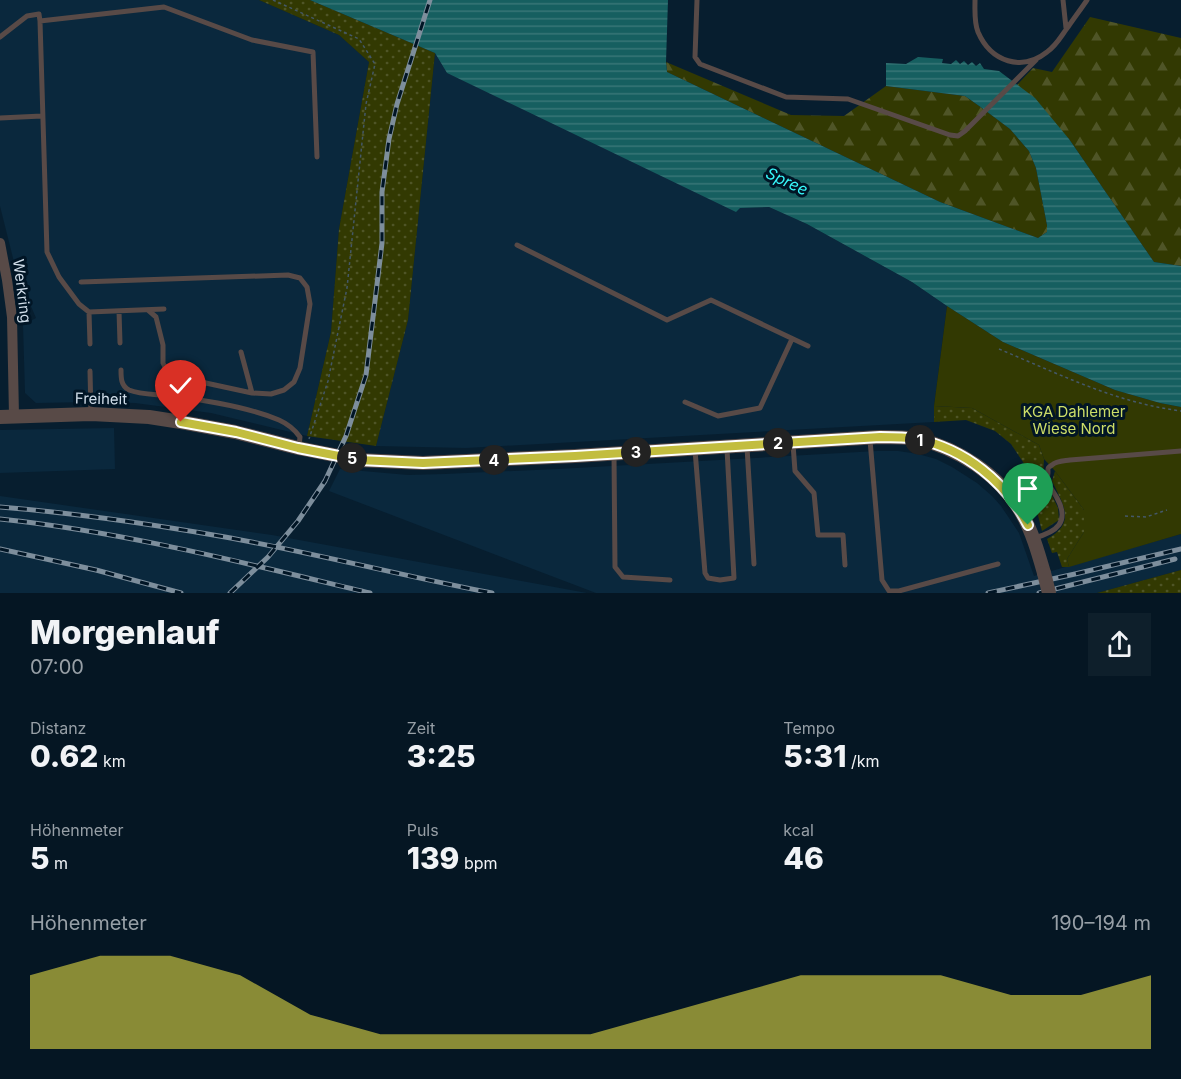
<!DOCTYPE html>
<html lang="de">
<meta charset="utf-8">
<style>
body{margin:0;font-family:Inter,sans-serif;background:#0e1f2b;color:#f1f3f6;height:100vh;display:flex;flex-direction:column;font-size:22px;white-space:nowrap}
*{box-sizing:border-box;margin:0}
p{font-size:20px;color:#979fa6}
.icon{flex:none;width:33px;height:33px;fill:none;stroke:currentColor;stroke-width:2;stroke-linecap:round;stroke-linejoin:round}
.map{position:relative;height:593px;overflow:hidden}
.drawer{display:flex;flex-direction:column;background:#051623;flex:1}
.drawer>*{flex:none}
.pin{position:absolute;display:grid;place-items:center;width:51px;height:51px;color:#fff;margin:-62px -26px;border-radius:50% 50% 50% 0;rotate:-45deg;box-shadow:0 0 6px #0007}
.pin .icon{rotate:45deg}
.km{position:absolute;width:30px;height:30px;margin:-15px;border-radius:50%;background:#222;color:#fff;font-size:16px;line-height:30px;text-align:center}
.round{display:grid;place-items:center;flex:none;width:63px;height:63px;border-radius:0px;background:#0e1f2b}
.summary{display:flex;align-items:center;justify-content:space-between;height:102px;padding:0 30px}
h1{font-size:33px;font-weight:800;line-height:45px}
.figures{display:grid;grid-template-columns:repeat(3,1fr);gap:9px;height:102px;padding:6px 30px}
.figures div{display:grid;align-content:center}
.figures b{font-size:30px;font-weight:800}
.figures small{font-size:16px;font-weight:400}
.figures p{font-size:16px}
.chart{height:168px;padding:12px 30px}
.chart p{display:flex;justify-content:space-between}
.chart svg{width:100%;height:108px;margin-top:6px;fill:#c2bd3f;opacity:.7}
.map>svg:first-child{display:block}
</style>
<div class="map">
<svg width="1181" height="593" viewBox="0 0 1181 593">
<defs>
<pattern id="grass-dots" width="8" height="8" patternUnits="userSpaceOnUse" patternTransform="scale(1.5)"><rect width="8" height="8" fill="#323902"/><path d="M2 2h.1M6 6h.1" fill="none" stroke="#4f5527" stroke-width="1.8" stroke-linecap="round"/></pattern>
<pattern id="forest-firs" width="22" height="20" patternUnits="userSpaceOnUse" patternTransform="scale(1.5)"><rect width="22" height="20" fill="#323902"/><path d="M5 1l3.5 6h-7zM16 11l3.5 6h-7z" fill="#4f5527"/></pattern>
<pattern id="water-rules" width="6" height="5" patternUnits="userSpaceOnUse" patternTransform="scale(1.5)"><rect width="6" height="5" fill="#165f60"/><path d="M0 2.5h6" fill="none" stroke="#377677"/></pattern>
</defs>
<rect width="100%" height="100%" fill="#071e2f"/>
<!-- built -->
<path fill="#0a283d" d="M0,0H259L339,35L369,62L339,229L331,332L307,436L211,413L135,403L91,402L36,403L25,393L23,325L36,318L30,304L21,302L15,266L0,206Z
M435,53L447,73L740,208L769,207L807,224L912,282L947,306L934,406V422L466,448L376,446L408,320Z
M114,428L115,469L0,473V430Z
M877,451H898L918,454L936,459L952,467L977,483L992,496L1001,506L1019,533L1034,576L1181,534V570L1097,593H596L329,491L340,469L408,475L445,474L558,469Z
M0,496L272,535L587,593H0Z"/>
<!-- grass -->
<path fill="url(#grass-dots)" d="M259,0H310L435,53L408,320L376,446L307,436L331,332L339,229L369,62L339,35Z
M934,406L972,408L1039,445L1044,459L1043,477L1058,508L1059,520L1042,531L1025,465L1011,444L995,431L966,420L934,422Z
M1055,471L1084,510V532L1067,559L1069,567H1062L1057,552L1052,553L1047,539C1077,523 1063,504 1052,481Z
M1181,570V593H1097Z"/>
<!-- forest -->
<path fill="url(#forest-firs)" d="M1090,17L1181,38V266L1154,262L1069,139L1017,85L1033,68L1052,72Z
M666,62L791,115L844,116L886,86L965,96L982,108L1010,129L1029,151L1036,168L1047,225V232L1038,238L940,202L667,72Z"/>
<!-- garden -->
<path fill="#323902" d="M947,306L1003,342L1115,390L1160,403L1181,407V534L1069,567L1067,559L1084,532V510L1055,471L1044,459L1039,445L972,408L934,406Z"/>
<!-- water -->
<path fill="url(#water-rules)" d="M310,0H668L666,62L667,72L940,202L1038,238L1047,232V225L1036,168L1029,151L1010,129L982,108L965,96L886,86V63L906,64L918,57L943,59L942,63L951,64L956,60L960,64L964,61L968,65L972,62L976,66L980,63L984,69L999,71L1035,98L1069,139L1154,262L1181,266V407L1160,403L1115,390L1003,342L947,306L912,282L807,224L769,207L740,208L736,212L447,73L435,53Z"/>
<g fill="none" stroke-linecap="round" stroke-linejoin="round">
<!-- path -->
<path stroke="#445868" stroke-width="1.5" stroke-dasharray="3 3" stroke-linecap="butt" d="M273,0L359,39L375,64L366,104L347,288L328,381L309,439
M999,349C1059,374 1117,403 1181,411
M1125,516L1146,517L1167,510"/>
<!-- service -->
<path stroke="#584a47" stroke-width="5" d="M697,0L695,57L700,64L786,97L848,99L950,135L958,136L965,131L1036,60
M975,0C975,11 974,22 978,32C991,62 1022,72 1047,52C1057,45 1061,36 1068,27C1074,18 1081,9 1087,0
M1063,0L1066,28
M0,37L27,16L39,14L40,21
M0,118L42,116
M517,245L667,320L711,300L808,346
M81,282L288,275L300,278L307,287L310,304L300,368L294,382L284,390L271,394L252,393L178,377L168,373L163,363V345L156,317L148,310
M164,309L89,312L79,304L59,277L47,252L40,21L164,7L252,40L313,52L317,157
M119,311L120,343
M89,312L90,344
M241,352L252,393
M121,370C121,378 121,386 129,390C141,395 158,394 171,396C204,400 248,407 279,420C288,424 295,430 300,437L299,446
M90,371L91,414
M685,402L718,416L760,408L792,339
M870,440L882,580L889,591H899L998,564
M793,444L795,471L814,493L818,535H843L845,565
M747,447L754,564
M695,450L705,573L708,578L720,580L734,578L727,449
M614,455L615,567L623,577L670,580
M1034,538C1057,532 1070,522 1057,498C1052,489 1046,484 1048,473C1048,468 1047,468 1052,465C1056,461 1064,461 1070,460L1181,451"/>
<!-- minor -->
<path stroke="#584a47" stroke-width="10" d="M0,243L7,280L12,317L14,416"/>
<!-- tertiary -->
<path stroke="#584a47" stroke-width="14" d="M0,417L91,414L149,417L181,422L235,432L298,448L359,460L423,463L575,456L880,437C893,437 905,437 917,439C959,448 1000,476 1021,512C1032,531 1038,552 1044,573"/>
<defs>
<path id="rail" d="M0,507C75,513 151,524 225,537C314,553 403,576 492,593
M0,519C125,532 248,564 370,593
M0,549L96,570L181,593
M230,593L268,557L298,521L325,481L346,436L366,375L382,243V192L389,139L397,104L430,0
M988,593L1075,574L1181,549
M1039,593L1175,559"/>
</defs>
<!-- rail casing -->
<use href="#rail" stroke="#7d8e9c" stroke-width="5"/>
<!-- rail -->
<use href="#rail" stroke="#011525" stroke-width="3" stroke-dasharray="9" stroke-linecap="butt"/>
<!-- tertiary-bridge -->
<path stroke="#584a47" stroke-width="14" d="M1044,573L1049,593"/>
</g>
<g fill="none" stroke-linecap="round" stroke-linejoin="round">
<defs>
<path id="route" d="M181,422L236,432L298,448L359,460L423,463L575,456L880,437C893,437 905,437 917,439C965,449 1006,482 1028,525"/>
</defs>
<!-- route casing -->
<use href="#route" stroke="#fff" stroke-width="12"/>
<!-- route -->
<use href="#route" stroke="#c2bd3f" stroke-width="8"/>
</g>
<g text-anchor="middle" stroke-width="6" stroke-linejoin="round" paint-order="stroke">
<!-- street labels -->
<g font-size="15" fill="#d1deea" stroke="#011525">
<text transform="translate(22 291) rotate(83)" y="5">Werkring</text>
<text transform="translate(101 399) rotate(1)" y="5">Freiheit</text>
</g>
<!-- park labels -->
<g font-size="15" fill="#ccdd68" stroke="#011525">
<text x="1074" y="417">KGA Dahlemer<tspan x="1074" dy="17">Wiese Nord</tspan></text>
</g>
<!-- water labels -->
<g font-size="16" font-style="italic" fill="#37f8fb" stroke="#011525">
<text transform="translate(787 181) rotate(25)" y="6">Spree</text>
</g>
</g>
</svg>
<div class="pin" style="left:1028px;top:525px;background:#1e9e55"><svg class="icon" aria-label="arrive" viewBox="0 0 24 24"><path d="M6 21V4h12l-3 4 3 4H6"/></svg></div>
<div class="pin" style="left:181px;top:422px;background:#d93025"><svg class="icon" aria-label="check" viewBox="0 0 24 24"><path d="M5 12l5 5 9-10"/></svg></div>
<b class="km" style="left:920px;top:440px">1</b>
<b class="km" style="left:778px;top:443px">2</b>
<b class="km" style="left:636px;top:452px">3</b>
<b class="km" style="left:494px;top:460px">4</b>
<b class="km" style="left:352px;top:458px">5</b>
</div>
<section class="drawer">
<div class="summary"><div><h1>Morgenlauf</h1><p>07:00</p></div><a class="round"><svg class="icon" aria-label="share" viewBox="0 0 24 24"><path d="M12 15V3M7 8l5-5 5 5M5 13v7h14v-7"/></svg></a></div>
<div class="figures">
<div><p>Distanz</p><b>0.62<small> km</small></b></div>
<div><p>Zeit</p><b>3:25</b></div>
<div><p>Tempo</p><b>5:31<small> /km</small></b></div>
</div>
<div class="figures">
<div><p>Höhenmeter</p><b>5<small> m</small></b></div>
<div><p>Puls</p><b>139<small> bpm</small></b></div>
<div><p>kcal</p><b>46</b></div>
</div>
<div class="chart"><p><span>Höhenmeter</span>190–194 m</p>
<svg viewBox="0 0 160 44" preserveAspectRatio="none"><path d="M0 44V14L10 6L20 6L30 14L40 30L50 38L60 38L70 38L80 38L90 30L100 22L110 14L120 14L130 14L140 22L150 22L160 14V44z"/></svg>
</div>
</section>
